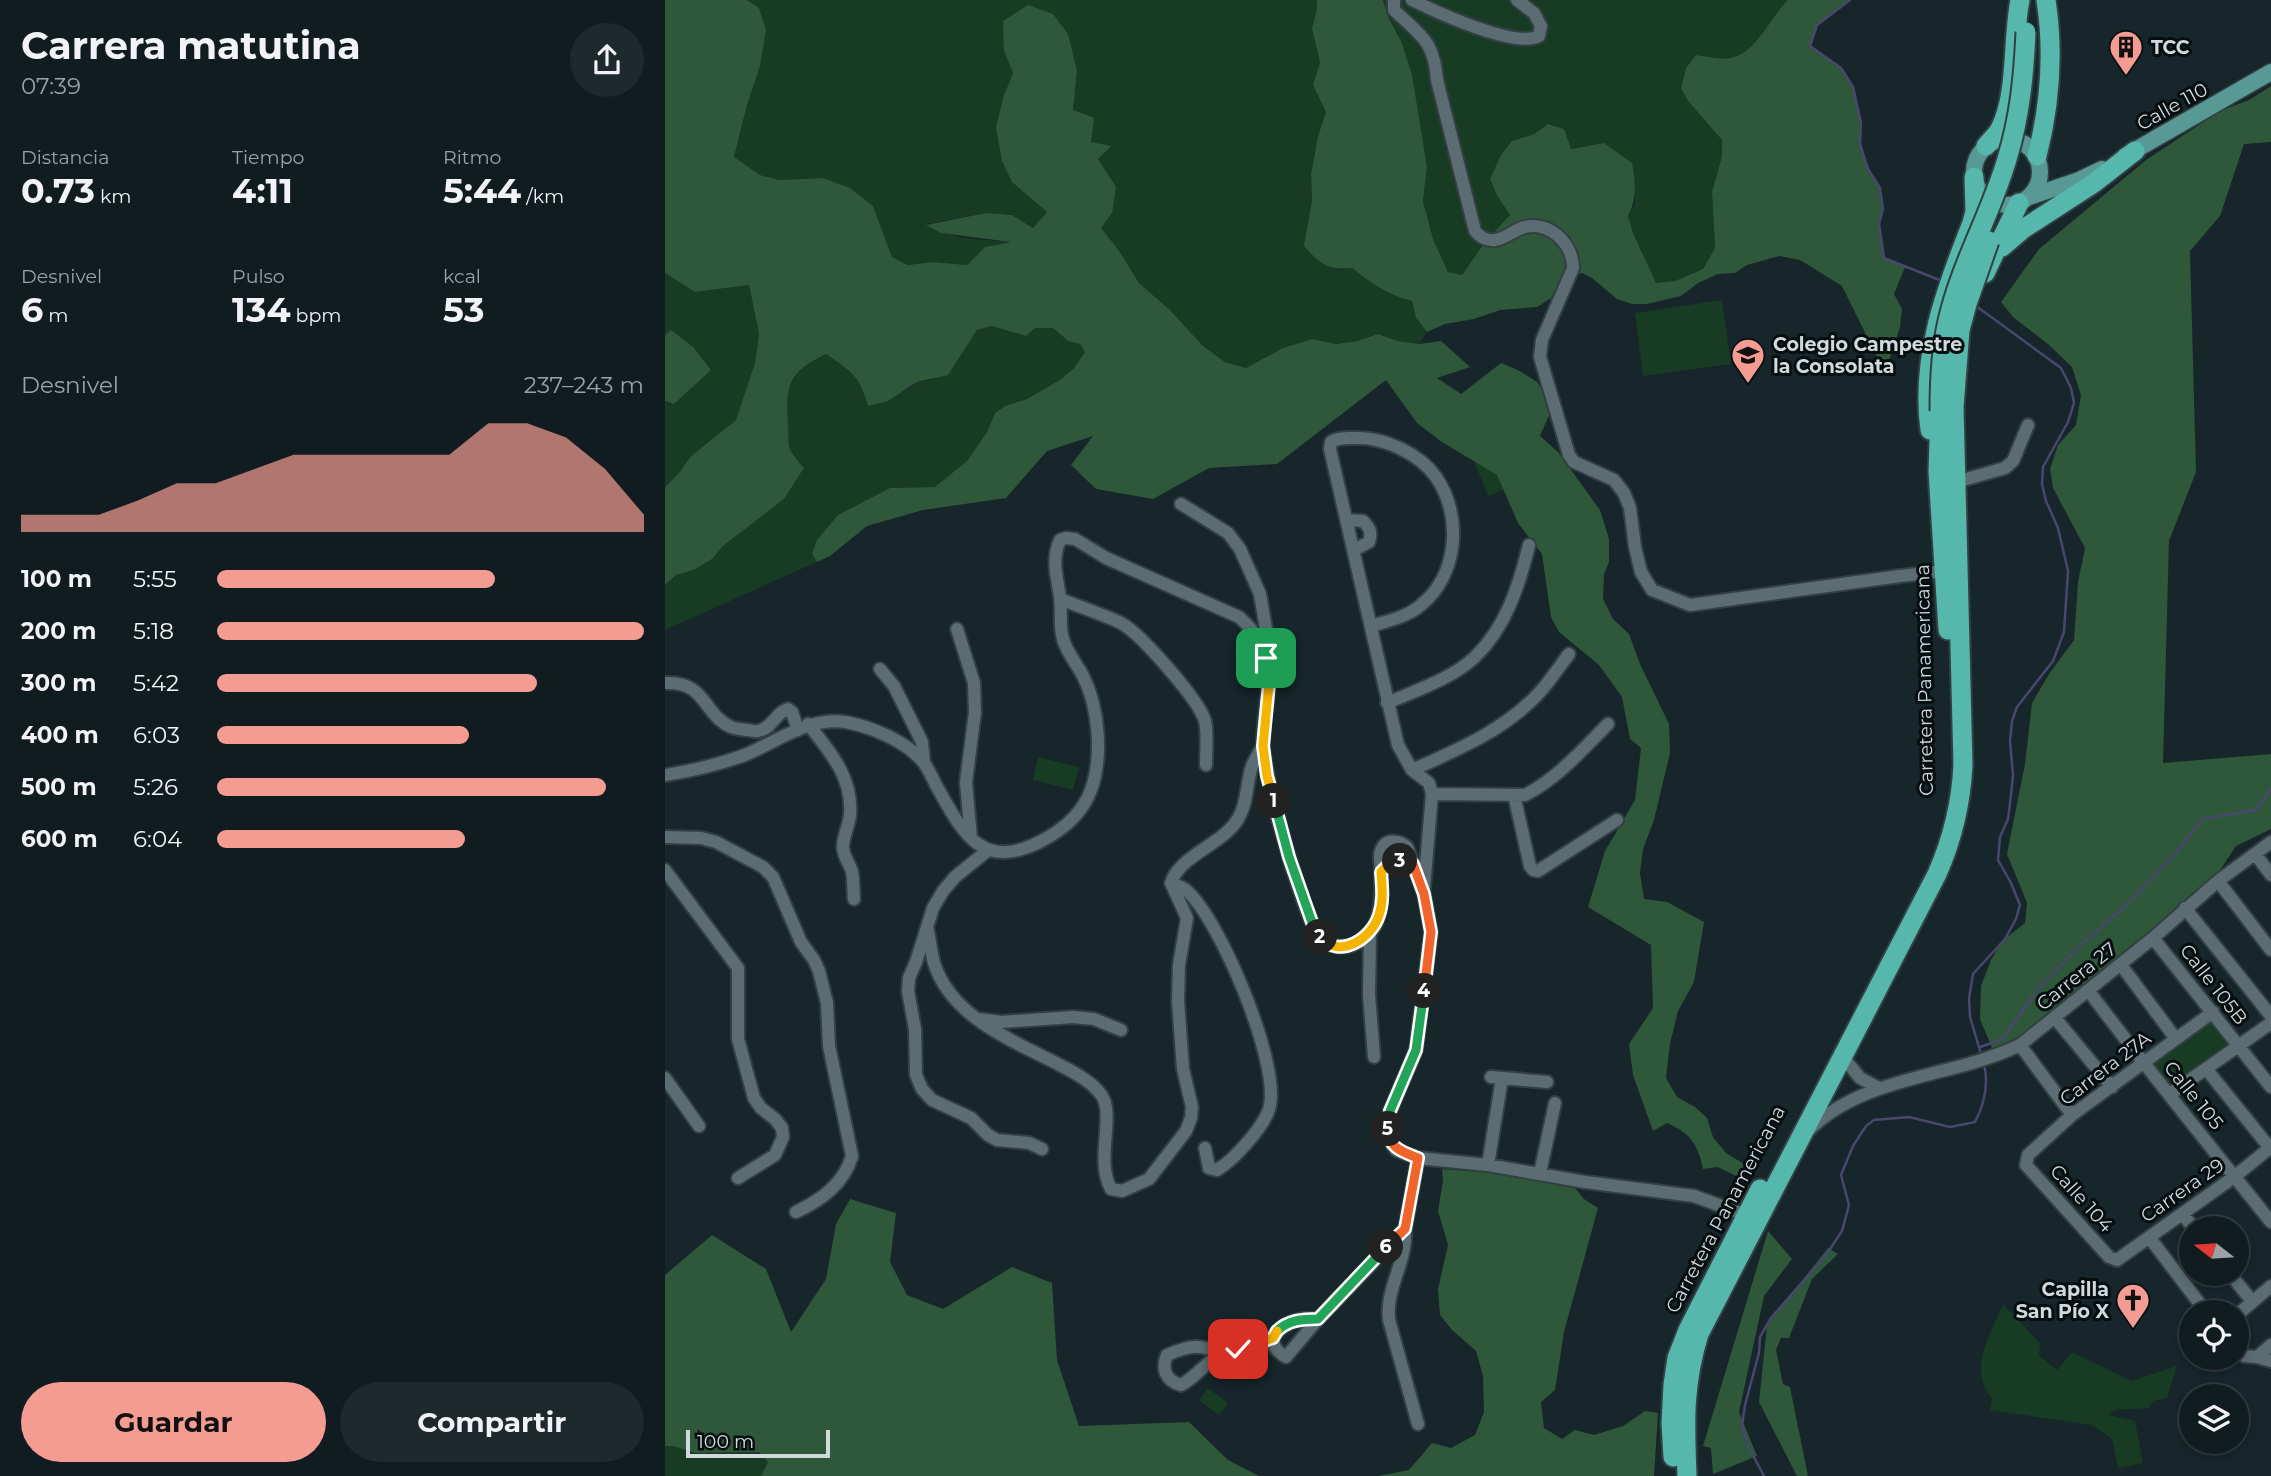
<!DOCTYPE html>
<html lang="es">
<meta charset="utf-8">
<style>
body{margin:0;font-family:Montserrat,sans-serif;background:#1e292d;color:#f1f3f6;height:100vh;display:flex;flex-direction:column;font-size:26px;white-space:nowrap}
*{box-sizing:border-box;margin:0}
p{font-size:23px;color:#9ca1a5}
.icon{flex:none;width:38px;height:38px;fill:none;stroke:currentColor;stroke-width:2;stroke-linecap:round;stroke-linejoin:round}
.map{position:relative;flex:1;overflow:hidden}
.panel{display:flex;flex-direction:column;background:#101c20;width:665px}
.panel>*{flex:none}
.needle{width:46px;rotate:287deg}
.buttons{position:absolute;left:1514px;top:1216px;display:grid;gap:14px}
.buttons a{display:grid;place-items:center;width:70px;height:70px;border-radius:50%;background:#101c20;box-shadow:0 4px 10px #0003,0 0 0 2px #303a3e;font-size:35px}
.scale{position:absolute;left:21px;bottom:18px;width:144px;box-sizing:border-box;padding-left:7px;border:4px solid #d0dadd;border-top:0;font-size:19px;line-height:24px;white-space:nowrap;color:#d0dadd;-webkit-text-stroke:5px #070e10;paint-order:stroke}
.pin{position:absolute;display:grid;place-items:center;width:60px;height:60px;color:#fff;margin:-30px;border-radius:14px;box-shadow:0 4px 10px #0006}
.km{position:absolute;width:35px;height:35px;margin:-18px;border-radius:50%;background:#222;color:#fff;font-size:19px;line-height:35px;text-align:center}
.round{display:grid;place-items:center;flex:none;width:74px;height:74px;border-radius:37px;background:#1e292d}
.headline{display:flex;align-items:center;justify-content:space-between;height:119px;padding:0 21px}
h1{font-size:38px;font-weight:700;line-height:52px}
.figures{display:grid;grid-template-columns:repeat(3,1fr);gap:10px;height:119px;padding:7px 21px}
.figures div{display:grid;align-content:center}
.figures b{font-size:35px;font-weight:700}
.figures small{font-size:19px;font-weight:400}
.figures p{font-size:19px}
.chart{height:196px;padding:14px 21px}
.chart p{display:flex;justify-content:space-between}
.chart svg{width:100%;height:126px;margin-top:7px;fill:#f59c92;opacity:.7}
.button{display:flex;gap:14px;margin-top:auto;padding:14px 21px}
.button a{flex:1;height:80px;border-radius:42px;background:#f59c92;color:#111;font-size:28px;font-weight:700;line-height:80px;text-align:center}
.button a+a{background:#1e292d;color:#f1f3f6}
ul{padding:0 21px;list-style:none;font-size:23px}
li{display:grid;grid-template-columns:112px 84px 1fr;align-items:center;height:52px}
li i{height:18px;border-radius:9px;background:#f59c92}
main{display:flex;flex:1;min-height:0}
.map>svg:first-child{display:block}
</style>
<main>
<section class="panel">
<div class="headline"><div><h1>Carrera matutina</h1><p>07:39</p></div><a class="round"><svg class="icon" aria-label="share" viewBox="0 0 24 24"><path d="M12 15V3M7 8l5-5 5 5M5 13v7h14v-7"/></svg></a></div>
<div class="figures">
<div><p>Distancia</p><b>0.73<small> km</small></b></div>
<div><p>Tiempo</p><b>4:11</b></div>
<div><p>Ritmo</p><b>5:44<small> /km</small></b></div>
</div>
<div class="figures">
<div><p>Desnivel</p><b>6<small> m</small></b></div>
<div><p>Pulso</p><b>134<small> bpm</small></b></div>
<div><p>kcal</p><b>53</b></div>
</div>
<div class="chart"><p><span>Desnivel</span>237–243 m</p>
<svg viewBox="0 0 160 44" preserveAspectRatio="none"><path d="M0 44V38L10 38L20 38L30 33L40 27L50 27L60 22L70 17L80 17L90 17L100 17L110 17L120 6L130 6L140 11L150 22L160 38V44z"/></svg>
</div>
<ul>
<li><b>100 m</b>5:55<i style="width:65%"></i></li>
<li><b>200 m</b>5:18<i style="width:100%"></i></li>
<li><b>300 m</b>5:42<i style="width:75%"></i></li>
<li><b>400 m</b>6:03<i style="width:59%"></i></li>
<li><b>500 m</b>5:26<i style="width:91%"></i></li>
<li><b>600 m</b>6:04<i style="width:58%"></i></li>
</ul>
<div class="button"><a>Guardar</a><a>Compartir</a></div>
</section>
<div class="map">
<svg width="1606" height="1476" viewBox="0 0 1606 1476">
<rect width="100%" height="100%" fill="#16262b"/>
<!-- green -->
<path fill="#173b23" d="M82,0H652V9L647,29L655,62L648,85L661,112L653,136L646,174L647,201L645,222L674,270L687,268C706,283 723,295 747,301L751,318L762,332L754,344L733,341L713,334L692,341L671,344L647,339L618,348L581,368L560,362L538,346L505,310L474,283L453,249L436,228L447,213L432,159L426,142L407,110L412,71L339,51L348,73L339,95L347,182L382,212L368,228L347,215L321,213L262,224C285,241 321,239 349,242L320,247L302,265L268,262L243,265L227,257L208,206L158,178L114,180L95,175L69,157L82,105L95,66L94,8Z
M718,0H1123C1105,17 1091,54 1065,58C1055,60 1041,56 1031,55L1021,68L1016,88L1023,101L1057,140V156L1047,192L1050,248L1038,269L1010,281L991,284L968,233L963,216L970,203V181L939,143L906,149L883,124L869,134L847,141L833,197L845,215L820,242L797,275L783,272L768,239L758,201L762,167L736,41L724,19Z
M0,273L30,292L84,285L94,334L90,363L71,420L26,456L14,473L0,487V401L9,404L25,387L6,331L0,335Z
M1057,300L1066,364L978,376L970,313Z
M328,326L361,336L370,328H388L403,341L415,344L420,352L409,368L395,381L362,399L340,406L330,413L322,432L302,461L270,487L225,488L147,554L152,562L0,630V585L11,575L29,570L47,559L58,546L119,499L139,468C120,445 125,452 123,424C121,384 123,373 162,354C191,375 191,373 203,406L242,390L252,382L267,380L313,330Z
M828,456L841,489L823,496L810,464Z
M373,757L414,767L408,790L368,780Z
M1548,1012L1573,1046L1505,1094L1478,1063Z
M1338,1304L1375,1343L1374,1355L1392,1370L1407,1352L1466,1381L1512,1366L1502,1398L1488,1401L1484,1408L1450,1410L1443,1415L1470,1421L1478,1463L1453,1468L1447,1439L1427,1425L1325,1410L1327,1399C1302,1368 1325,1336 1338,1304Z
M543,1388L563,1403L554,1415L534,1400Z
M0,1446H8L30,1453L94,1452L103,1462L96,1476H0Z"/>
<!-- forest -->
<path fill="#2f573a" d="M0,0H82L94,8L101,30L95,66L82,105L69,157L95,175L114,180L158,178L185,188L208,206L227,257L243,265L268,262L302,265L320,247L346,242L276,233L261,225L321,213L347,215L368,228L382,212L347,182L337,161L331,127L339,95L348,73L339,51L338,21L363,5L388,14L403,34L412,71L408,110L429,118L426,142L446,146L433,159L451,187L447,213L436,228L453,249L474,283L505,310L538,346L560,362L581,368L618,348L647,339L671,344L692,341L713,334L733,341L754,344L776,341L805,367L772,378L796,394L836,363L853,370L872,382L888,406L875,436L893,452L935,510L944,539V562L939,574L938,599L948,619L964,634L975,664L1004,724L1005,753L989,820L978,849L975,873L979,899L1002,902L1039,922L1029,982L1013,1011L1005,1044L1001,1078L1012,1097L1030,1107L1042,1118L1048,1137L1061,1153L1084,1167L1077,1179L1053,1167L1038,1169C1033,1144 1025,1133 1002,1123L988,1131L968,1075L964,1044L988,1008L986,945L923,907L940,851L970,800L976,748L965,739L957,697L934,665L894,632L886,617L877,554L853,523L832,475L777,442L752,423L721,380L612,464L544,468L488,499L431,489L406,465L428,436L382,451L341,498L258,510L202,526L165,556L152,562L147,554L152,540L173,515L225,488L270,487L302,461L322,432L330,413L340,406L362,399L395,380L409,368L420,352L415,344L403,341L388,328H370L361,336L327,326L312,330L283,375L252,382L223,401L203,406C193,374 188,373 161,354C123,373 121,384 123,424C125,452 120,445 139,468L119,499L58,546L47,559L29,570L11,575L0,585V487L14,473L26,456L71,420L90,363L94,334L84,285L30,292L0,273Z
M652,0H718L724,19L736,41L747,75L762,167L758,201L768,239L783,272L797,275L820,242L845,215L833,197L825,179L836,155L847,141L869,134L883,124L899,129L906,149L939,143L967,163C971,183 972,198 963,216L968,233L991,283L1010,281L1038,269L1050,248L1047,192L1057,156V140L1023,101L1016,88L1021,68L1031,55C1041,56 1055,60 1065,58C1091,54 1105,17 1123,0H1185L1152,25L1146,46L1176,68L1188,87L1196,123L1195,144L1203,169L1215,188L1218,209L1214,224L1219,258L1240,267L1229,294L1237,309L1235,327L1220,373L1177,286L1135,260L1114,256L1082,265L1070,273L1053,274L1033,283L1016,296L982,304H967L952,299L927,278L917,273L896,279L886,298L872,307L835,310L809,319L780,324L762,332L751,318L747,301C723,295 706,283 687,268C663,271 654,263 639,246L647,201L646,174L653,136L661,112L648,85L655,62L647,29L652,9Z
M1606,86V142L1579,144L1555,216L1525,251L1531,472L1504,541L1498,763L1606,754V829L1571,846L1549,879L1485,935L1356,1038L1330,1055L1315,1019L1316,986L1326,960L1337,941L1360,923L1362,903L1342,854L1360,764L1367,703L1384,674L1409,640L1413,582L1420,548L1388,488L1385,469L1393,445L1411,425L1416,395L1407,367L1383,344L1348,317L1336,302L1374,249L1481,160L1555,111L1584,100Z
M6,330L28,347L46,370L9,404L0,401V335Z
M777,1169L827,1173L909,1187L919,1199L933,1208L899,1332L890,1390L876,1402L879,1428L897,1439L910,1430L929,1435L958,1426L980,1411L993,1413L989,1476H713L744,1470L767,1443L786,1448L810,1435L819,1412L818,1376L811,1351L787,1330L775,1315L773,1289L783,1245L773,1211L778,1180Z
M185,1199L231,1213L225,1262L242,1295L278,1309L347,1267L387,1283L392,1360L414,1426L524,1422L563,1460L594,1476H96L103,1462L94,1452L30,1453L8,1446H0V1275L47,1235L101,1269L126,1332L161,1279L171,1224Z
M1103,1231L1127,1259L1099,1296L1074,1412L1092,1456L1048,1474L1046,1448L1038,1446Z
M1163,1248L1173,1254L1147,1279L1124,1338H1116L1111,1350L1118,1384L1125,1387L1143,1476H1132L1094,1402L1102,1325Z"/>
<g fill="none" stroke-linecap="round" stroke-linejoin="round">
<!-- stream -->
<path stroke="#49476f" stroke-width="2.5" d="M1185,0L1152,25L1145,46L1176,68L1188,87L1196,123L1195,144L1203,169L1215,188L1218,209L1214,224L1219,258L1277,281
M1311,306L1396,368L1406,388L1409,403L1403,422L1378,467L1377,484L1381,501L1393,528L1403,571L1399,632L1388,661L1352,707L1347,721L1345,741L1348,775L1346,795L1343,819L1335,837L1333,860L1346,883L1355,905L1351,919L1340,939L1308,974L1304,998L1305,1017L1316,1054
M1315,1047L1338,1039L1371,991L1419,942L1457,909L1511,853L1537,819L1591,810L1606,789
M1099,1476L1082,1444L1077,1425L1080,1405L1094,1353L1095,1337L1106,1318L1161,1255L1177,1231L1184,1205L1176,1175L1188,1146L1201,1126L1209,1120L1244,1117L1285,1127L1310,1122C1320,1103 1324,1085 1319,1064"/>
<defs>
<path id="minor" d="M729,0V10C756,36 769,40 772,80L810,231C815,237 822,241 830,240C840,239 850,229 860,227C885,221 908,244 908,268L877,340L875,357L904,455L909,462L949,480L959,493L965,508L970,547L976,572L987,590L1025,605L1235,576L1280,571
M747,0C771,12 851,49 874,36L876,26L869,13L852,0
M1291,482L1340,468L1348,461L1363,425
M516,504L563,533L575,549L595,594L601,629L596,641
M683,520L698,521C705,528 707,532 704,542L689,550
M395,599C415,607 437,614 456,623C476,634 534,700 540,721C543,734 541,751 541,765
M706,626C723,621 742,617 756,605C793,575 798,516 771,477C755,454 719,437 691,438C682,438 673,437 666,442L665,449L733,745L747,770L764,783L767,794L759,888
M292,629L309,683L310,712L301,782L306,838
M215,669L229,686L257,742L259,763
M0,683C42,681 37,714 66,727C70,729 77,729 82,730C86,730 89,732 93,731C107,729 111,712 123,709L127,712L133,730
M722,703C750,691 788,678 810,657C841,627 854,586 864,545
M143,724C165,752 188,777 185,815C184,826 178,836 178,847C178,857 185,863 187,872C189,880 188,891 189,899
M747,770C792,750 840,730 874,693C885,681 894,667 904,654
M0,775C26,771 52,765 77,756C111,743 143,716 181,722C207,727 243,742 259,763C264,770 268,779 272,787C299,836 319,873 380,839C400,828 418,812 426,790C438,757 434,707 418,676C412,664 402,653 398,639C394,626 397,610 395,597C392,576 386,560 395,540L401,538L410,539L441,558L574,617C622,659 597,694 598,746C599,776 639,921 657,940C665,947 677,948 687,945C721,933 716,895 716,867C715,862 714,855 716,851C720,838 734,840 742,847L759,894L766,932L751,1050L725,1111L722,1125L723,1136L731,1150L753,1158L823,1165L920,1182L1029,1196L1081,1215
M767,794L860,795C892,779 918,749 943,724
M849,795L865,866L868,870L873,871L952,820
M0,837L36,838L51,842L98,867L108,877L136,942L149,960L154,971L162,1003L164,1046L187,1156C179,1184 156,1200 131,1212
M322,851L290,877L278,891L268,908L251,962L244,978L243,991L250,1029L251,1075L257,1089L267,1100L306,1118L323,1135L332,1140L364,1143L377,1149
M1591,855L1606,875
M0,870L73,968V1039L89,1098L96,1108L110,1119L117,1128L118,1137L110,1155L73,1178
M716,872C727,862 734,860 748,864
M1553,881L1606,950
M506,883C511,885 517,887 521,890C555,919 614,1061 605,1105C602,1124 569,1160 552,1170L544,1168L540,1148
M1520,908L1606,1016
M262,927C265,939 266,952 269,963C286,1016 344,1039 389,1062C406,1071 426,1080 437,1096C450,1116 430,1160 446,1189L457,1191L484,1179L521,1131L526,1118L527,1107L518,1069L513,1001L514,965L522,918L506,883C515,855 557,845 573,819C583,803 581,783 587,766C590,759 594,753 598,746
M705,933L704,995L709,1057
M1488,938L1606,1087
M1456,965L1511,1039
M1423,990C1482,1069 1544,1145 1606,1222
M1548,1012L1407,1115L1363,1155L1361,1165L1444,1257L1452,1260L1569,1177L1606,1147
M1390,1018L1447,1087
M313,1019L336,1022L408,1017L429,1019L456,1030
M1355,1045L1407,1115
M1178,1057L1195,1078L1214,1088
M1542,1070L1605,1148
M826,1077L882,1082
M0,1078L34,1126
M1505,1094L1606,1023
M1144,1130C1200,1075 1287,1078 1355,1045L1488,938L1553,881L1606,842
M823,1165L837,1078
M875,1173L890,1103
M1517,1214L1529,1228
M740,1229C743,1261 720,1288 724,1320L753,1424
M1484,1237L1541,1312
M1565,1274L1587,1301
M1572,1315L1606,1286
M608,1338C617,1321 635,1318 653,1319
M1572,1348L1579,1356L1592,1357L1606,1361
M559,1353C534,1345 527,1344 502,1355C496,1369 501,1381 516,1385C531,1377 540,1363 555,1355C571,1347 591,1344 608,1338C608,1348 613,1352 621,1357L653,1319L740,1229L753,1158
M1592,1357L1606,1345"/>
<path id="major" d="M1309 172a33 33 0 1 1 66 0a33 33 0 1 1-66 0Z
M1460,156L1606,72
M1364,197L1414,180L1437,169"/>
<path id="highway" d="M1321,146C1325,141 1331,136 1335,129C1353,94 1347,39 1355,0
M1372,156C1385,105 1389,52 1381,0
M1337,247L1358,229L1429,183L1470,151
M1320,273L1354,203
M1275,411L1273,472L1283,630
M1265,430C1255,358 1281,288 1307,223L1310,211L1309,177
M1008,1457L1006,1423L1008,1385L1012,1358L1023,1330L1095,1189
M1022,1476C1020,1423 1018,1386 1034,1334L1272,874C1288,838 1296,805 1298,765L1289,407"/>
</defs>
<!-- minor casing -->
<use href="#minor" stroke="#334043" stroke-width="16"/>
<!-- major casing -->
<use href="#major" stroke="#334043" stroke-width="19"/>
<!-- highway casing -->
<use href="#highway" stroke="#334043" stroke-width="23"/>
<!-- minor -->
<use href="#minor" stroke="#5b6d73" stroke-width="12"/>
<!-- major -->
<use href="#major" stroke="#589995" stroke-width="16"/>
<!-- highway -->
<use href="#highway" stroke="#56b7ac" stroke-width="19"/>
<defs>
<path id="highway-bridge" d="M1289,407L1295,330L1302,304L1324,241
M1275,411C1275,381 1276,351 1283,321C1296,264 1326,214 1342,159C1355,117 1359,76 1361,32"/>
</defs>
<!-- highway-bridge casing -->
<use href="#highway-bridge" stroke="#334043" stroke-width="23" stroke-linecap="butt"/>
<!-- highway-bridge -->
<use href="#highway-bridge" stroke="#56b7ac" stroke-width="19"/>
</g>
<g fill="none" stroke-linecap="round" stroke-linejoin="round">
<defs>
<path id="split-1" d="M601,658L604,684L598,746L602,776L609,801"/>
<path id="split-2" d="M609,801L624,857L649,928L655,937"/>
<path id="split-3" d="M655,937C675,960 707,938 714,915C719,901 717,886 716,872L725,863L735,861"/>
<path id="split-4" d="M735,861L748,864L759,894L766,932L759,991"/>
<path id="split-5" d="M723,1129L725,1111L751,1050L759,991"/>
<path id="split-6" d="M721,1247L740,1229L753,1158C738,1152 723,1148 723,1129"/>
<path id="split-7" d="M612,1331C623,1320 638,1319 653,1319L721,1247"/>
<path id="split-8" d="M573,1349L608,1338L612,1331"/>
</defs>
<!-- split-1 casing -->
<use href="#split-1" stroke="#fff" stroke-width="14"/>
<!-- split-2 casing -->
<use href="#split-2" stroke="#fff" stroke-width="14"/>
<!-- split-3 casing -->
<use href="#split-3" stroke="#fff" stroke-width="14"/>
<!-- split-4 casing -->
<use href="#split-4" stroke="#fff" stroke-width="14"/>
<!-- split-5 casing -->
<use href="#split-5" stroke="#fff" stroke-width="14"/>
<!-- split-6 casing -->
<use href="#split-6" stroke="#fff" stroke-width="14"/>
<!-- split-7 casing -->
<use href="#split-7" stroke="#fff" stroke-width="14"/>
<!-- split-8 casing -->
<use href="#split-8" stroke="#fff" stroke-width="14"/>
<!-- split-1 -->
<use href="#split-1" stroke="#f5b400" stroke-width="9"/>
<!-- split-2 -->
<use href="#split-2" stroke="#22a559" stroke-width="9"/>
<!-- split-3 -->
<use href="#split-3" stroke="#f5b400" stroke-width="9"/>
<!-- split-4 -->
<use href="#split-4" stroke="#f0652b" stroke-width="9"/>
<!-- split-5 -->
<use href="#split-5" stroke="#22a559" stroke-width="9"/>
<!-- split-6 -->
<use href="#split-6" stroke="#f0652b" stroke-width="9"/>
<!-- split-7 -->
<use href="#split-7" stroke="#22a559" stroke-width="9"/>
<!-- split-8 -->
<use href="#split-8" stroke="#f5b400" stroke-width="9"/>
</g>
<!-- icons -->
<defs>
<symbol id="building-pin" viewBox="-11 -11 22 30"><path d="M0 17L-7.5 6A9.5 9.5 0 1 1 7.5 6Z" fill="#f59c92" stroke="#070e10"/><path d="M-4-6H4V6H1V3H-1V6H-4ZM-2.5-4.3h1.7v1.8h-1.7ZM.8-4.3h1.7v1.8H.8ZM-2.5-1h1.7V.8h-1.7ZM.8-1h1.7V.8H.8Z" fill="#111"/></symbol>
<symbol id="school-pin" viewBox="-11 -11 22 30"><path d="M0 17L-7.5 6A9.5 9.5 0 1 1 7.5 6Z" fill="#f59c92" stroke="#070e10"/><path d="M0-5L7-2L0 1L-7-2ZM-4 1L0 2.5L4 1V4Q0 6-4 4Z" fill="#111"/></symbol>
<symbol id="church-pin" viewBox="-11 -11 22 30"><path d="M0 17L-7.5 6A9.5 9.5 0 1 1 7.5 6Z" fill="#f59c92" stroke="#070e10"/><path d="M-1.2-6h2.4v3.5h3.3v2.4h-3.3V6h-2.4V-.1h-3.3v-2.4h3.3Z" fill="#111"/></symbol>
</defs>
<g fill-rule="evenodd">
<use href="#building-pin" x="1442" y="28" width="38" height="52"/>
<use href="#school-pin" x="1064" y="336" width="38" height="52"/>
<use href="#church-pin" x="1449" y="1281" width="38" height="52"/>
</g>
<g text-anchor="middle" stroke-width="6" stroke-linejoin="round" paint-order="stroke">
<!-- poi labels -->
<g font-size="19" font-weight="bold" fill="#d0dadd" stroke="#070e10" text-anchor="start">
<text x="1486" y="54">TCC</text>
<text x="1108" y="351">Colegio Campestre<tspan x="1108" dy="22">la Consolata</tspan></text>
<text x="1444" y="1296" text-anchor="end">Capilla<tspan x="1444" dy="22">San Pío X</tspan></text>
</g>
<!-- street labels -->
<g font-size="19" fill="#d0dadd" stroke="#070e10">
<text transform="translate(1507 106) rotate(-29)" y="7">Calle 110</text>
<text transform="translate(1259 680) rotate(-91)" y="7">Carretera Panamericana</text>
<text transform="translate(1411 976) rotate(-39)" y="7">Carrera 27</text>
<text transform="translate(1549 984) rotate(52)" y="7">Calle 105B</text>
<text transform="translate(1440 1068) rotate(-37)" y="7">Carrera 27A</text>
<text transform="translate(1529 1095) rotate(51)" y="7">Calle 105</text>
<text transform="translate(1517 1190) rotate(-35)" y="7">Carrera 29</text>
<text transform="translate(1417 1198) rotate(48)" y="7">Calle 104</text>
<text transform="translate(1060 1209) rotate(-62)" y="7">Carretera Panamericana</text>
</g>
</g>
</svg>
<div class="buttons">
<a><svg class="needle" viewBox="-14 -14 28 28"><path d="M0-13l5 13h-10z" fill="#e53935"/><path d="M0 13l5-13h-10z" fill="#9ca1a5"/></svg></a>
<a><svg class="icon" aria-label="locate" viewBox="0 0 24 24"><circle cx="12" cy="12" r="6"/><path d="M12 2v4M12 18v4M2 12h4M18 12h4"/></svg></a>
<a><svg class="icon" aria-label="layers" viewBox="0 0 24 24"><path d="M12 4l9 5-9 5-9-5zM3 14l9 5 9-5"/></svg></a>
</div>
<div class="scale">100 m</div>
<div class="pin" style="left:601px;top:658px;background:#1e9e55"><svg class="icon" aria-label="arrive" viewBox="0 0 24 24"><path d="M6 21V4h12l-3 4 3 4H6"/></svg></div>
<div class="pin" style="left:573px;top:1349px;background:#d93025"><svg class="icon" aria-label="check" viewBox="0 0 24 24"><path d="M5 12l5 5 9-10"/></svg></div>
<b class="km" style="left:609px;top:801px">1</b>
<b class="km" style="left:655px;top:937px">2</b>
<b class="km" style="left:735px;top:861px">3</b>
<b class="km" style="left:759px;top:991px">4</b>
<b class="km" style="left:723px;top:1129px">5</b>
<b class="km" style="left:721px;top:1247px">6</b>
</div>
</main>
